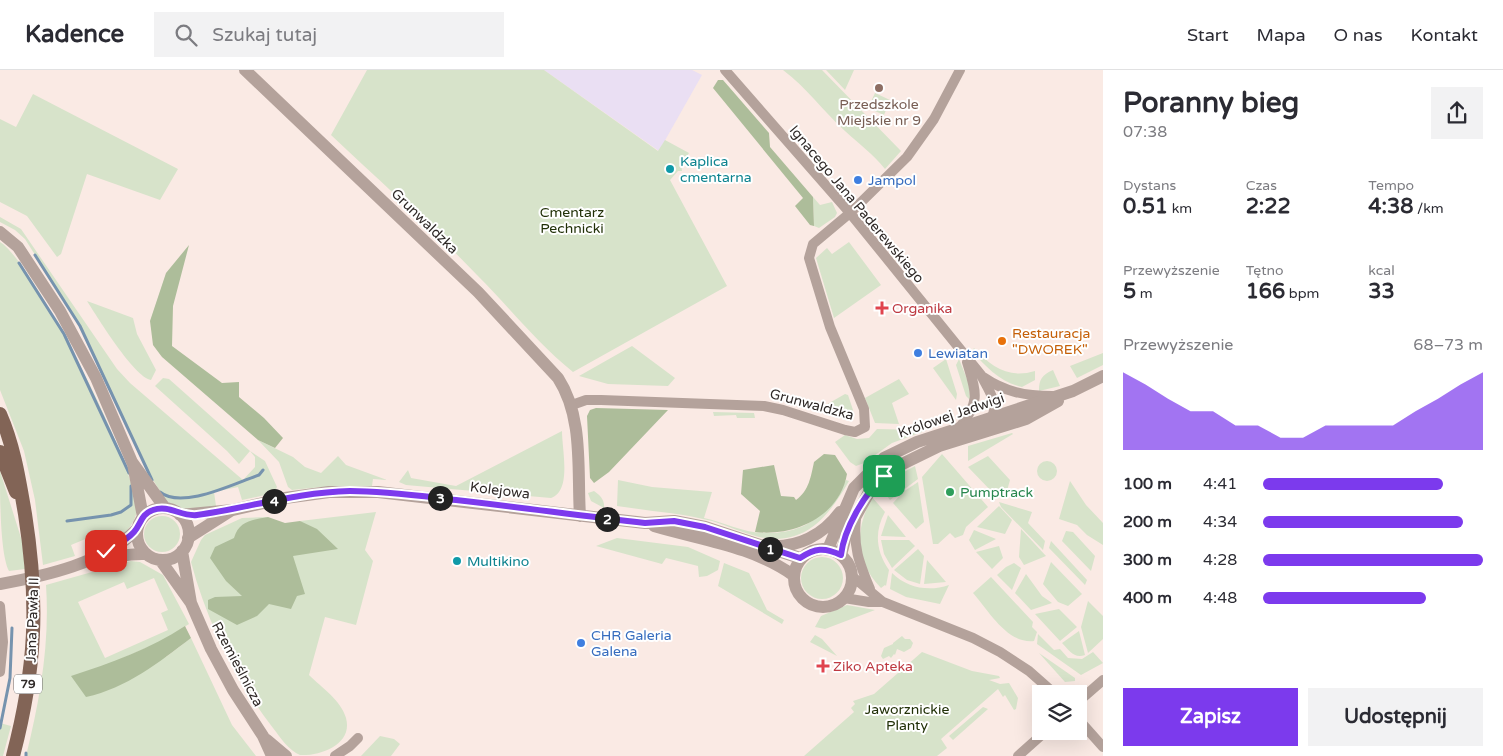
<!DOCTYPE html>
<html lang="pl">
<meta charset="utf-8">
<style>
body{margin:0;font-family:"Varela Round",sans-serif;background:#f2f2f3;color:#2b2b33;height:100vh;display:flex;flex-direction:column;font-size:19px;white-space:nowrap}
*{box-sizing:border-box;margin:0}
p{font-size:16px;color:#7c7c81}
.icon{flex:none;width:28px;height:28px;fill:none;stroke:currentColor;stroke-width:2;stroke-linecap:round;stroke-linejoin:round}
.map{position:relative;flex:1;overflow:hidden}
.side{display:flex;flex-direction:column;background:#fff;width:400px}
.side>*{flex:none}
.tools{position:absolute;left:1032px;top:615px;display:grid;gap:10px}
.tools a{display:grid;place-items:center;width:55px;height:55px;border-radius:0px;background:#fff;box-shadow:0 5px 20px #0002;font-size:25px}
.pin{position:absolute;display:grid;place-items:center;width:42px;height:42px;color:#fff;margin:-21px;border-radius:10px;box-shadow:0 2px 8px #0006}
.km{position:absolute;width:25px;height:25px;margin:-12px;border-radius:50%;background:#222;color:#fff;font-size:14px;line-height:25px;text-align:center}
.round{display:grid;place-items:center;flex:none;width:52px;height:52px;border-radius:0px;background:#f2f2f3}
.headline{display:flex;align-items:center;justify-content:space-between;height:85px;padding:0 20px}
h1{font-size:28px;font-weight:700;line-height:38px}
.metrics{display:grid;grid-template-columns:repeat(3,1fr);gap:8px;height:85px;padding:5px 20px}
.metrics div{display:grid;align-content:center}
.metrics b{font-size:21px;font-weight:700}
.metrics small{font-size:14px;font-weight:400}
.metrics p{font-size:14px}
.chart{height:140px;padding:10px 20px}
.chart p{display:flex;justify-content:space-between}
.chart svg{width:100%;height:90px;margin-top:5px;fill:#7c3aed;opacity:.7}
.action{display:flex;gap:10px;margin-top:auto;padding:10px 20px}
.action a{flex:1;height:58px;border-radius:0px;background:#7c3aed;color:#fff;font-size:20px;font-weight:700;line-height:58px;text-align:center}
.action a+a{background:#f2f2f3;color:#2b2b33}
ul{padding:0 20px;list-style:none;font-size:16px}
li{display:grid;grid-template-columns:80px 60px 1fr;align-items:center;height:38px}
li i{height:12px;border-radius:6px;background:#7c3aed}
header{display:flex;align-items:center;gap:30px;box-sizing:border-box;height:70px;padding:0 25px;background:#fff;border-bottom:1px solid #e1e1e2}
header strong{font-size:24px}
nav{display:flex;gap:28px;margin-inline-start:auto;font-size:18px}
.search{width:350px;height:45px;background:#f2f2f3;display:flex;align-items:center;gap:12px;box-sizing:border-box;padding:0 18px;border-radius:0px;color:#7c7c81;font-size:19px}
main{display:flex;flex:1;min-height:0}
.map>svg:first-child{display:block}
</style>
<header>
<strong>Kadence</strong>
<div class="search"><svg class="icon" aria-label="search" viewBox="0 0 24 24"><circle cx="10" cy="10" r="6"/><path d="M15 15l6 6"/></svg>Szukaj tutaj</div>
<nav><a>Start</a><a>Mapa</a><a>O nas</a><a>Kontakt</a></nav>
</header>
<main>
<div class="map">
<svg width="1103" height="686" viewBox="0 0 1103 686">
<rect width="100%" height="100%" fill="#faeae4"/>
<!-- industrial -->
<path fill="#eadff3" d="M544,0H692L702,5L659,81Z"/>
<!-- green -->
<path fill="#d7e3ca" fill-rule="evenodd" d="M367,0H544L658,81L665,70L689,83L681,94L682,101H678L670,110L727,216L573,302C537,273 509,237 477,205C430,156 380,111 331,65Z
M783,0H822L901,81L885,99C873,84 859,74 845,61C823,41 807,18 783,0Z
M826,0H854L845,20Z
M875,23L890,30L884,45L868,38Z
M33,24L178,99L160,130L87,104L61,184L57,187L27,146L0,132V49L16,57Z
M813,127L820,135L832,132L837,143L835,147L819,158L814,156Z
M0,147L21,159L117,299L130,313L243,410L255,397V387L250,381L239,394L227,381L155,316L163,308L169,309L250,381L265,391L277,417L274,423L242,430L238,417L214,422L216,436L182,441L167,432L146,399L80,256L25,169L15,160L0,152Z
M0,172C32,190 146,411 136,445C131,461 117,471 101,477L95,465L71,475L75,486L43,495L35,430L24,381L0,320Z
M849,172L881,215L834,248L816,188L827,178L832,184Z
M87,231L133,248L137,264L156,300L151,310C134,307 98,248 87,231Z
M632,276L675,308L668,316L608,314L579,306Z
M974,278C991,297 1009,309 1035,301V310L1022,317C1000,312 986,297 972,281Z
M1103,283V295L1077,308L1070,296Z
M946,289L957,324L956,330L933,298Z
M959,289L969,314L970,330L966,326L956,295Z
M1053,300L1060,316L1039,321C1039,309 1042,305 1053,300Z
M899,309L909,324L892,333L899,354L875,353L865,328Z
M845,324L848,325L853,340L849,348H842L817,340Z
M713,342L754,343L755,348H737L736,345L714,346Z
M877,359L921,360L922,362L892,373L864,393L856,396L850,392L835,372L845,365L857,369L869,368Z
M562,361C562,380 572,421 551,428L406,415L399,412L408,400L411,408L456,416Z
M1012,363L1013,364L968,391V376Z
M258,370L293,387L305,397L321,403L338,386L346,395L387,410L373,409L372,416L322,417L292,420L288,417L279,392Z
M942,384L988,437L966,457L963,465L955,468L950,463L938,474H933L922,407Z
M988,386L1010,410L1005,428L994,424L968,397Z
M1037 401a10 10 0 1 1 20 0a10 10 0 1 1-20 0Z
M915,396L918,409L890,430L882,419L895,407Z
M0,401L22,471L25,499L9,501C0,484 0,426 0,401Z
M618,410L652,417L712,422L704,448C723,452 744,463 764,463C806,464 827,445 846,410L849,411C829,446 805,477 759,467C743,463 728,456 712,451C681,443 648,441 617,436Z
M1070,411L1086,435L1103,453V475L1087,465L1077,455L1059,449Z
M918,412L924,452L916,459L893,433L903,422Z
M594,421C600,425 605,430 604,438L591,431L588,423Z
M872,427L885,442C874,462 876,481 889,500L886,516L885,515L881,518C854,490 855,460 872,427Z
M999,432L1032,442L1028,453L1045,471L1043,480L1001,437Z
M999,436L1012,450L1005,464L977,457Z
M376,442L365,480L373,491L356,555L325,547L309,605C321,617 341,630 346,648C353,673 323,686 300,685C289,681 280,667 273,658C235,609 207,552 191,492L201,470L205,465L242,448L266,447L284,454L302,453L300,451Z
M888,445L906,467L881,466Z
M144 464a18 18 0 1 1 36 0a18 18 0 1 1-36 0Z
M1021,459L1046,486L1024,495L1019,487Z
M974,460L996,469L975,480L969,470Z
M1066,461L1073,462L1095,486L1091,501L1062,471Z
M617,468L688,477L720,491L718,500L707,506L699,507L698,496L666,488L662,494L596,476Z
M881,470H909L915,476L892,498L884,484Z
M1051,471L1087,510L1085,515L1049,478Z
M999,476L1003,488L992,499L976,482Z
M918,479L924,486L920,514L907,510L894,500Z
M801 508a21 21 0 1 1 42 0a21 21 0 1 1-42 0Z
M927,490L946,512L924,514Z
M131,491L140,492L163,505L189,554L162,571L107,595L71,607L166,587L191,568L232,655L256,686H26C40,629 50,574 46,515ZM154,508L168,540L161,543L168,560L105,588L78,532L124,512L127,519Z
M1051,492L1082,524L1068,536L1058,532L1043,514Z
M724,493L749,503L767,540L784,550L782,554L718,516Z
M1014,493L1021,498L1012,520L997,505L1006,497Z
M892,503C907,518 929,522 949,515L940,534L906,527L890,519Z
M1026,504L1042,526L1052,533L1031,540L1015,523Z
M991,507L1033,552L1032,557L1037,562L1034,571C1007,574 989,541 973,523Z
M1088,531L1103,546V569L1088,583L1081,557Z
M847,535L875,540L825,559L815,557L821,546Z
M1059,539L1077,557L1060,571L1035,544Z
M1079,561L1085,585C1074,589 1069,580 1062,573Z
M1038,564L1054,580L1060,579L1068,588L1082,589L1093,582L1103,593L1081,605L1037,574Z
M815,565L822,569L837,586L810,572Z
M902,566L905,569H910L913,573L911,578L904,582L897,579L895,585L894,584L891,588L889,586L883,589L881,586L884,578L893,574V573Z
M922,582L972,601L999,606L1000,608L989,610L1000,614L1009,613L1018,628L1016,639L1014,640L1005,625L1003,627L998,619L941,669L947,678L937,686H804L854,642L851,638L855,634L853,631L874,624Z
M1039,583L1075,608V611L1065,612Z
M983,637L988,639L953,670L949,666Z
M0,653L11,656L3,686H0Z
M380,666L394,669L400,674L391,686H361Z"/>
<!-- forest -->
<path fill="#adbd9a" d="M718,10H723L769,63L770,77L813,127L814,156L810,155L795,136L803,128L713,18Z
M189,175L173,236L172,276L222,313L239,312V327L264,348L283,368L275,378L258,370L162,287L153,275L150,251L166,203Z
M596,338L668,340L609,402L594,413L590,408L587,346L590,340Z
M824,384L835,385L847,404C840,446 794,467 755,462L760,441L741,424L743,400L774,395L781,426L794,427L796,430C809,421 811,406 814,392Z
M268,447L285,453L300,451L317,459L338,479L293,486L305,524L297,526L291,539L269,534L257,546L237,555L208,539V530L215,527L242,526L226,511L210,488L215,477L234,468C239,451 251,450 268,447Z
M185,556L191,568C158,593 127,618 86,627L71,606C111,593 150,579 185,556Z"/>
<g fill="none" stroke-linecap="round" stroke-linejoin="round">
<!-- stream -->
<path stroke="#7693ae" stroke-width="3" d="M35,185L80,256L152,410
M19,193L64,264L129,403
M160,422C182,440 235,413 259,405L263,400
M67,451L111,445L121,442L131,435V416
M0,658L10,608L12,558
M26,686V683"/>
<!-- minor -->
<path stroke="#b4a29b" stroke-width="10" d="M725,0L850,143L981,305C987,318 999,332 992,347L994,353
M983,307C1005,322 1025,326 1052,326
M572,335L586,330H601L764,336L783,340L845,360L855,362L865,357L864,339L830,257L809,188L813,174L850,143L907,87L934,49L960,0
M960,357C981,331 976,322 967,292
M856,448C853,478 859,492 870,519
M853,507L883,532L973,568L1000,582L1029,601L1055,624
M844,528L869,532H883
M0,536L3,572L0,602
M1079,631L1103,610
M1079,650L1103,677
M335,686L350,676L358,668
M1018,686L1046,661"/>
<!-- tertiary -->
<path stroke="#b4a29b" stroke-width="12" d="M245,0L478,222L558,308C584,348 577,400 580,446
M0,162L18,177L60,241L96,308L132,392L165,438
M133,394L143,447
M137 464a26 26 0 1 1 52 0a26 26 0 1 1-52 0Z
M180,445L233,440L285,428L329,422H378L645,453L674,451L705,457L800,488
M654,456C701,470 752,476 793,505
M188,468L232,440
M769,476C798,478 823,465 840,442
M794 508a29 29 0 1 1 58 0a29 29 0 1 1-58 0Z
M828,479L854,418L884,388L917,372L1073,321L1103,306
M182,481L191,533
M841,485L847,462L872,417L894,398L939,376L1026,349L1058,331
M93,489C111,489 127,483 145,484
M161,491L191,533L211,579L233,620L263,666L272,686
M0,514C45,506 104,493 136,460
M267,670L286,686"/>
<!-- primary -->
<path stroke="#826456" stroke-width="14" d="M0,344C14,376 19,409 25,444C39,533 36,598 13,686
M0,382L16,422"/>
</g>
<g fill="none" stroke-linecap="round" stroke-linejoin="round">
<defs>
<path id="route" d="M106,481C116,475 126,471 134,462C141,454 141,444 153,440C169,434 181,447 197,445C247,438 298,422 350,421C386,421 421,426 456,430C519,437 582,446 645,453L674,451L705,457L800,488C815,478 824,477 841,485C844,459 864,424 884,406"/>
</defs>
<!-- route casing -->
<use href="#route" stroke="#fff" stroke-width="10"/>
<!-- route -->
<use href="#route" stroke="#7c3aed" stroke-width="6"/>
</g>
<!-- markers -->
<circle fill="#8d6e63" stroke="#fff" stroke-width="2" cx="879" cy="18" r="5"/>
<g fill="#0f9aa8" stroke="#fff" stroke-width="2">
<circle cx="670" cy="99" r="5"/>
<circle cx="457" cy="491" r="5"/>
</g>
<g fill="#3f7fe0" stroke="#fff" stroke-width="2">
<circle cx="858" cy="110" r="5"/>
<circle cx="918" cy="283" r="5"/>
<circle cx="581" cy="573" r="5"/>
</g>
<g fill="#e0444e" stroke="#fff" stroke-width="2">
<path d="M879.5 230.5h5v5h5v5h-5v5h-5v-5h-5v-5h5z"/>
<path d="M820.5 588.5h5v5h5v5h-5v5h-5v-5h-5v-5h5z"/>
</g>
<circle fill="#e8710a" stroke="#fff" stroke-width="2" cx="1002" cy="271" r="5"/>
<circle fill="#2e9e5b" stroke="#fff" stroke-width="2" cx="950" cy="422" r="5"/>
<g text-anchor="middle" stroke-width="4" stroke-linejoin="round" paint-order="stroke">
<!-- shield labels -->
<rect fill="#fff" stroke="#6d6968" stroke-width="1" x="14" y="604.5" width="28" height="19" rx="4"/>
<g font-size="12" font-weight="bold" fill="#2f2927">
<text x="28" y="618">79</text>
</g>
<!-- education labels -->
<g font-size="14" fill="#785e54" stroke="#fff">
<text x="879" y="39">Przedszkole<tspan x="879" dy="16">Miejskie nr 9</tspan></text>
</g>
<!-- culture labels -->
<g font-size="14" fill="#0d838f" stroke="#fff" text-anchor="start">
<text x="680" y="96">Kaplica<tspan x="680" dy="16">cmentarna</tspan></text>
<text x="467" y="496">Multikino</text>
</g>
<!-- shop labels -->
<g font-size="14" fill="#366cbe" stroke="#fff" text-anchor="start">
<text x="868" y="115">Jampol</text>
<text x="928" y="288">Lewiatan</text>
<text x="591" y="570">CHR Galeria<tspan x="591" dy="16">Galena</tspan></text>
</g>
<!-- street labels -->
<g font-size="14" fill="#2f2927" stroke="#fff">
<text transform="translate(857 134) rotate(50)" y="5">Ignacego Jana Paderewskiego</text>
<text transform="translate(425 151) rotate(44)" y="5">Grunwaldzka</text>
<text transform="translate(812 334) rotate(15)" y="5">Grunwaldzka</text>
<text transform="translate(951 345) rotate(-19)" y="5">Królowej Jadwigi</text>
<text transform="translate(500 420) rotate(7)" y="5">Kolejowa</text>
<text transform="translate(32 550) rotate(-88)" y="5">Jana Pawła II</text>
<text transform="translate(238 594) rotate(62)" y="5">Rzemieślnicza</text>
</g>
<!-- park labels -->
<g font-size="14" fill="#213007" stroke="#fff">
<text x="572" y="147">Cmentarz<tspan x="572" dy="16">Pechnicki</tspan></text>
<text x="907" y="644">Jaworznickie<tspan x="907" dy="16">Planty</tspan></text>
</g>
<!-- health labels -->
<g font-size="14" fill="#be3a42" stroke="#fff" text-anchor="start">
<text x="892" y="243">Organika</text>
<text x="833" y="601">Ziko Apteka</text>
</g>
<!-- food labels -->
<g font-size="14" fill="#c56008" stroke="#fff" text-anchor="start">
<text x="1012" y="268">Restauracja<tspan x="1012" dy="16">"DWOREK"</tspan></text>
</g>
<!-- leisure labels -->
<g font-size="14" fill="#27864d" stroke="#fff" text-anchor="start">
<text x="960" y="427">Pumptrack</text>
</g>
</g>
</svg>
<div class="tools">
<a><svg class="icon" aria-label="layers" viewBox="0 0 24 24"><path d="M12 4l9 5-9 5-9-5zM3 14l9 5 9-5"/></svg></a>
</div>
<div class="pin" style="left:884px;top:406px;background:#1e9e55"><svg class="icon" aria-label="arrive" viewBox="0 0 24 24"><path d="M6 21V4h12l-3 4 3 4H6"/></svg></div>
<div class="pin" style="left:106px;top:481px;background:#d93025"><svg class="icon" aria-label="check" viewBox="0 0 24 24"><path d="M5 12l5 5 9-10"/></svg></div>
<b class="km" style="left:770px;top:479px">1</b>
<b class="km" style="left:607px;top:449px">2</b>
<b class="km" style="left:440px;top:428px">3</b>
<b class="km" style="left:274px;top:431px">4</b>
</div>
<section class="side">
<div class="headline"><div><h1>Poranny bieg</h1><p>07:38</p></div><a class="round"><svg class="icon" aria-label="share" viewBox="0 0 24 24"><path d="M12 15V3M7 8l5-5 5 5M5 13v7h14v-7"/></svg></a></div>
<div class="metrics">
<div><p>Dystans</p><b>0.51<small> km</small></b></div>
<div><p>Czas</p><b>2:22</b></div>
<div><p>Tempo</p><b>4:38<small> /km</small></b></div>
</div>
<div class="metrics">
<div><p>Przewyższenie</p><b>5<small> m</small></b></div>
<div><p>Tętno</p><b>166<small> bpm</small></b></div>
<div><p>kcal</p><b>33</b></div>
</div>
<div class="chart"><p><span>Przewyższenie</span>68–73 m</p>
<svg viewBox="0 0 160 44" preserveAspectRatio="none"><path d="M0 44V6L10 12L20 19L30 25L40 25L50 32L60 32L70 38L80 38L90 32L100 32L110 32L120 32L130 25L140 19L150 12L160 6V44z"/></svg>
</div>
<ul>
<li><b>100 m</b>4:41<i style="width:82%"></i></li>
<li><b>200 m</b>4:34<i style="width:91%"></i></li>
<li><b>300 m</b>4:28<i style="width:100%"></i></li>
<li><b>400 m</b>4:48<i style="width:74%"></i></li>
</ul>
<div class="action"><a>Zapisz</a><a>Udostępnij</a></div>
</section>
</main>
